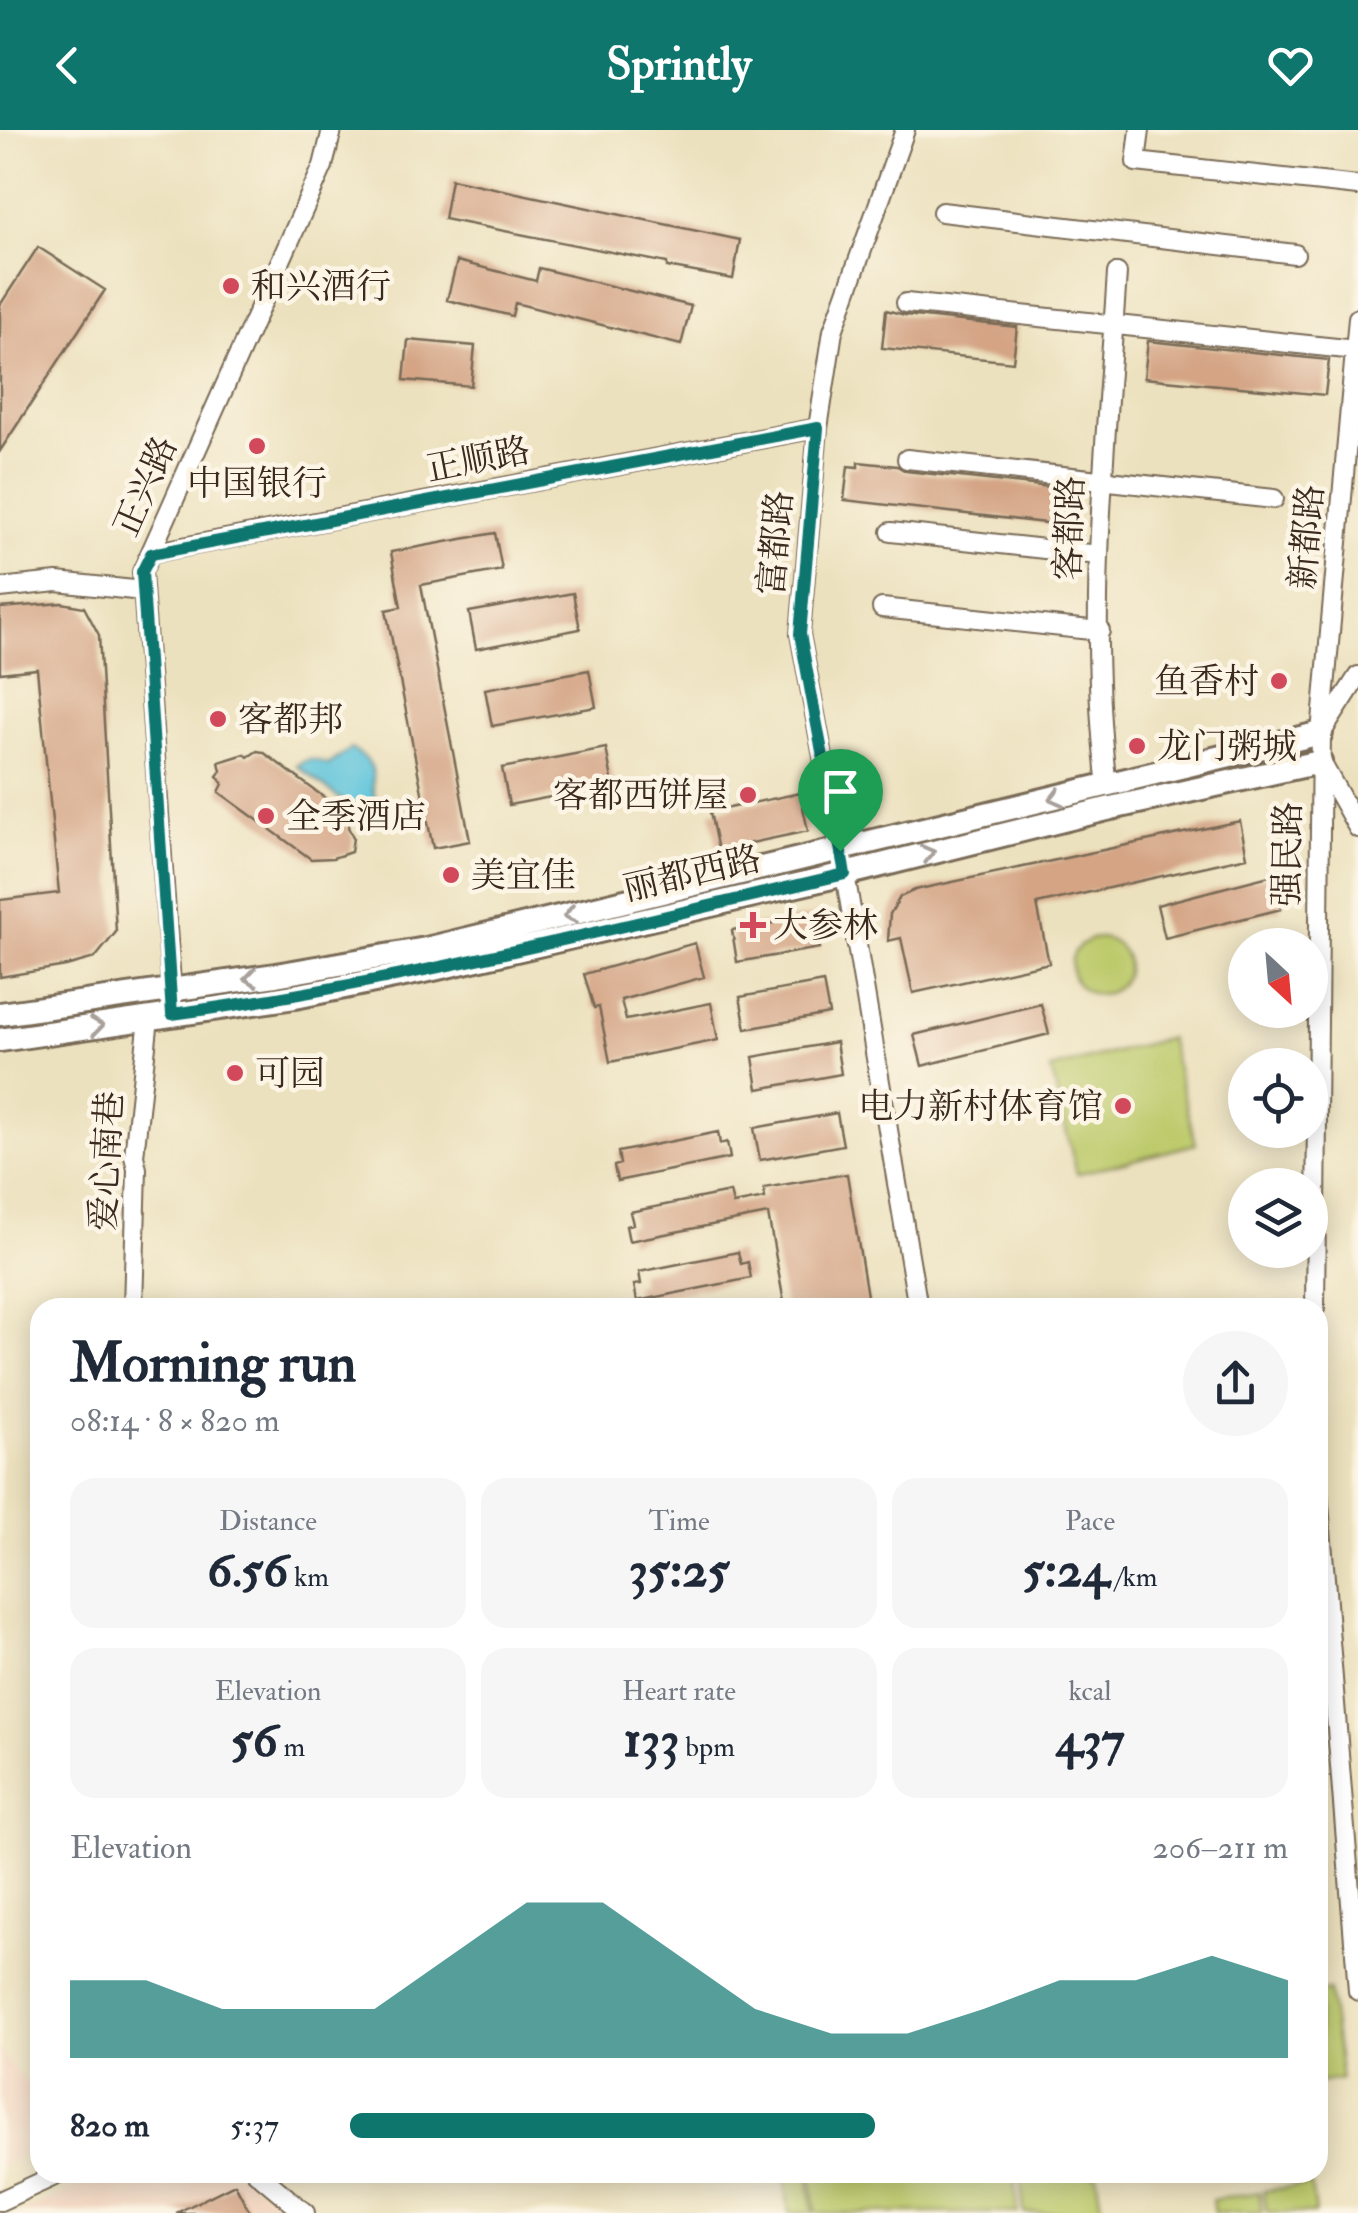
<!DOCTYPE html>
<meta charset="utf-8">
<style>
body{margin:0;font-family:"IM FELL Double Pica","Noto Serif SC",serif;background:#f6f6f7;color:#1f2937;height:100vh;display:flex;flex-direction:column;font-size:38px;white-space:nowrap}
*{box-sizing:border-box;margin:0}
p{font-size:32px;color:#747a83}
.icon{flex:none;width:55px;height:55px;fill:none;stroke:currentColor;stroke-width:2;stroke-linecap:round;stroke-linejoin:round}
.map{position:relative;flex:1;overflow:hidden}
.drawer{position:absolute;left:30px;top:1168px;width:1298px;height:885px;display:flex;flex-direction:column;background:#fff;border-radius:30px;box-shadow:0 5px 25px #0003}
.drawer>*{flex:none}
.needle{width:65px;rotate:154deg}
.controls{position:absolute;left:1228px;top:798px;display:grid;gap:20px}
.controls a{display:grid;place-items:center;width:100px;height:100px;border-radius:50%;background:#fff;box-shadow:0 5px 25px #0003;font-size:50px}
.pin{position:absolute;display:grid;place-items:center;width:85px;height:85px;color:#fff;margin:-102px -42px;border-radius:50% 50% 50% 0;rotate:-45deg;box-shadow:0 0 10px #0007}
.pin .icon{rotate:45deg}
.round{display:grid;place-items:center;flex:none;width:105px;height:105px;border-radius:52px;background:#f6f6f7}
.head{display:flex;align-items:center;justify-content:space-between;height:170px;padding:0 40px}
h1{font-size:55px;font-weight:800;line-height:75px}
.figures{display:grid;grid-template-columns:repeat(3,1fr);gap:15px;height:170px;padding:10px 40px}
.figures div{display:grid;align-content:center;border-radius:25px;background:#f6f6f7;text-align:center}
.figures b{font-size:50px;font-weight:800}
.figures small{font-size:28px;font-weight:400}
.figures p{font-size:28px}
.chart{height:280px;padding:20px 40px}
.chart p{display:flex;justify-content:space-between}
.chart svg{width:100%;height:180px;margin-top:10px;fill:#0f766e;opacity:.7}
ul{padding:0 40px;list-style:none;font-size:32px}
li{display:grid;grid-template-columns:160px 120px 1fr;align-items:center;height:75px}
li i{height:25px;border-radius:12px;background:#0f766e}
header{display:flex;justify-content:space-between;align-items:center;height:130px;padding:0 40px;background:#0f766e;color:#fff;font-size:45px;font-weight:800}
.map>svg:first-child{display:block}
</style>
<header><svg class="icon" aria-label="back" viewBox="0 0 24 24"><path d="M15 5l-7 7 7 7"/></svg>Sprintly<svg class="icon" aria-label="heart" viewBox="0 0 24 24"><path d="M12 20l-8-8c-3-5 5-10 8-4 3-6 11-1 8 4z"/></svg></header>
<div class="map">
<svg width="1358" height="2083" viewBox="0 0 1358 2083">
<rect width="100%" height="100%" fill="#fcf5e5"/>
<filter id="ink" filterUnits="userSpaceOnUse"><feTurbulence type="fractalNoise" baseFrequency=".01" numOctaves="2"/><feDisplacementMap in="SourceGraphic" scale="20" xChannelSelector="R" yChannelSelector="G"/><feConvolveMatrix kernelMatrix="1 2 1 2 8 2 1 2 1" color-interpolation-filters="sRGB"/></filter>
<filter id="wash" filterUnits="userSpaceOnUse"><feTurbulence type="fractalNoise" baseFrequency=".0048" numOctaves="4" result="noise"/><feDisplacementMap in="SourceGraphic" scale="40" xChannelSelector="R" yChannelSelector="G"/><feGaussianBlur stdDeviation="2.25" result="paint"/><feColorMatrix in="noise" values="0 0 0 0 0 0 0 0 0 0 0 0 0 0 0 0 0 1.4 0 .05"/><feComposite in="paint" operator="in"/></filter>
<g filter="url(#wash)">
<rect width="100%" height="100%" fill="#ece1be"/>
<!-- built -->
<path fill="#f2d4be" d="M0,1921L40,1970V2017L0,2037Z
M109,2042L240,2043L293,2083H21Z"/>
<!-- green -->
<path fill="#bdca6c" stroke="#7c7a45" stroke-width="2.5" d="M1071 836a28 28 0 1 1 56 0a28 28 0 1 1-56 0Z
M1169,908L1196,1014L1077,1044L1051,939Z
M1329,1861L1341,1949L1318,1953V1863Z
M784,2043H808L813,2083H789Z
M811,2043H1013L1018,2083H816Z
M1020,2043H1096L1102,2083H1024Z
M1311,2054L1315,2083H1267L1263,2061Z
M1259,2062L1262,2083H1214L1212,2070Z"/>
<!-- water -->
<path fill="#5ec4db" stroke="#4c777c" stroke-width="2.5" d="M351,619C389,639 361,650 381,678L380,690H368L297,636C309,627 315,629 328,635Z"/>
<g id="blocks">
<!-- building -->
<path fill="#d4a485" d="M451,49L740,110L733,149L667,137V133L444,89Z
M38,117L105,160L0,321V175Z
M457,131L536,151L539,138L691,176L681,215L515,173L512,186L447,170Z
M886,180L905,185L1017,197L1013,232L882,218Z
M408,210L475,216L471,256L404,250Z
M1148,211L1329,230L1325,265L1144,248Z
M858,332L897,336L906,341L1059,358V361L1067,362L1063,395L844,370L848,336L858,337Z
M495,403L502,440L421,455L470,711L433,718L386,480L401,477L391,422Z
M573,463L580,499L476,519L469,482Z
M62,473L84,477L99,505L116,802L95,828L66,836L0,847V770L59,763L37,539L0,543V478Z
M589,540L596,577L492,596L485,559Z
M606,618L613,655L509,675L502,638Z
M257,621L263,622L348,685L350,692L348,697L353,708L351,722L333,728L311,729L219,662L223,654L217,646L221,641L219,632L245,624L248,627Z
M800,663L808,701L718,720L710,682Z
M1240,691L1247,727L1037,774L1049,833L913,863L901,808L888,811L890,784L900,767L915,760Z
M1273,745L1281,779L1165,808L1157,775Z
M815,786L820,818L737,832L732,800Z
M695,813L704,847L621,870L626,890L711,873L718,910L610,932L599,877L594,878L584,844Z
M823,852L829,884L746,899L740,867Z
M1041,874L1049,904L922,936L914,905Z
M836,912L841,944L758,959L753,927Z
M837,983L843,1015L760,1030L754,998Z
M718,1002L720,1014L727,1012L730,1028L617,1051L614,1036L620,1034L618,1022Z
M847,1044L869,1178H785L768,1084L629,1111L626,1096L633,1094L630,1082L730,1062L733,1074L765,1068L764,1058Z
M738,1122L741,1134L748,1132L751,1148L637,1171L634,1155L641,1154L639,1142Z
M235,2054L250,2083H176Z"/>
</g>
</g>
<g filter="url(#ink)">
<use href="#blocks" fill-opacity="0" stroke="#796a56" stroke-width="2.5"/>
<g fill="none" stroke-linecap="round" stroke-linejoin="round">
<defs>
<path id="minor" d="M905,0L833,201L818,298L800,504L845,744L918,1178
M1140,0L1136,32L1358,56
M942,82L1295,124
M906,173L1356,220
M907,329L1274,369
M891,402L1099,425
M151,423L818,298
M0,458L57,452L143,461
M882,478L1100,501
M1324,599L1358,546
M1321,632L1358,698
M1107,656C1086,486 1106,313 1117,143
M172,868L142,442L323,36L332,0
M133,1178L137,1039L134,1026L149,888
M1315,1178L1321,603L1358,188
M1318,1361L1358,1861
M256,2042L305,2083
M0,2071L63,2042"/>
<path id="major" d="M0,884L276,845L426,819L1321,603
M0,910L295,867L429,840L845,744L1111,678L1320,632"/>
</defs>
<!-- minor casing -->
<use href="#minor" stroke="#796a56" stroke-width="22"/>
<!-- major casing -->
<use href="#major" stroke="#796a56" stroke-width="28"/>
<!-- minor -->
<use href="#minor" stroke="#fff" stroke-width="18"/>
<!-- major -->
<use href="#major" stroke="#fff" stroke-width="22"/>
</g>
<!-- one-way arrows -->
<defs><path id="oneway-chevron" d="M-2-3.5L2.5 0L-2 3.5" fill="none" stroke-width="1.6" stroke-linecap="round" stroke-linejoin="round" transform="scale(2.5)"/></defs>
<g stroke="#a79f9a">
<use href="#oneway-chevron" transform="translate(1056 668) rotate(166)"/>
<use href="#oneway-chevron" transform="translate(928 723) rotate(-14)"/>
<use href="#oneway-chevron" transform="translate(570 785) rotate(167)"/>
<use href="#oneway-chevron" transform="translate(251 848) rotate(172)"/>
<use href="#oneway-chevron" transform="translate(97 896) rotate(-8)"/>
</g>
</g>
<g fill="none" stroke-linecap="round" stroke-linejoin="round" filter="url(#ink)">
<defs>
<path id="route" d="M818,298L800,504L845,744C622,796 400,853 172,884L142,442L151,424Z"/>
</defs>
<!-- route casing -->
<use href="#route" stroke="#fff" stroke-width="20"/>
<!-- route -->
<use href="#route" stroke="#0f766e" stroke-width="12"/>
</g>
<!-- markers -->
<g fill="#d1495b" stroke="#fcf5e5" stroke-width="4">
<circle cx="231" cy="156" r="10"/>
<circle cx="257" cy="316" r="10"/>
<circle cx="1279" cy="551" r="10"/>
<circle cx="218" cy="589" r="10"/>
<circle cx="1137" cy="616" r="10"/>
<circle cx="748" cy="665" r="10"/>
<circle cx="266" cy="686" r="10"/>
<circle cx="451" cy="745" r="10"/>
<path d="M748 780h10v10h10v10h-10v10h-10v-10h-10v-10h10z"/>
<circle cx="235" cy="943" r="10"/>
<circle cx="1123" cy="976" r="10"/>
</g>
<g text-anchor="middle" stroke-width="9" stroke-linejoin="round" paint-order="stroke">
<!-- poi labels -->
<g font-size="35" fill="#3b2a1e" stroke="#fcf5e5" text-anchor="start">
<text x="251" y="168">和兴酒行</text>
<text x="257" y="365" text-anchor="middle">中国银行</text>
<text x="1259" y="563" text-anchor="end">鱼香村</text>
<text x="238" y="601">客都邦</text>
<text x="1157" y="628">龙门粥城</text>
<text x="728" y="677" text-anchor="end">客都西饼屋</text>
<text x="286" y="698">全季酒店</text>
<text x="471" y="757">美宜佳</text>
<text x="773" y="807">大参林</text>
<text x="255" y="955">可园</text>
<text x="1103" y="988" text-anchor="end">电力新村体育馆</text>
</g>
<!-- street labels -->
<g font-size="35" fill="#3b2a1e" stroke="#fcf5e5">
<text transform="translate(478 329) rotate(-11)" y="12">正顺路</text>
<text transform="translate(145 356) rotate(-66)" y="12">正兴路</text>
<text transform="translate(1069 398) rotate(-88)" y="12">客都路</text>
<text transform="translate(1306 407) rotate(-85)" y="12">新都路</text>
<text transform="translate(775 413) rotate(-85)" y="12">富都路</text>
<text transform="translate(1287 724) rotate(-89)" y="12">强民路</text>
<text transform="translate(692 743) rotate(-13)" y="12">丽都西路</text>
<text transform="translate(106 1031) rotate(-87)" y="12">爱心南巷</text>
</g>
</g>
</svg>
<div class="controls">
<a><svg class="needle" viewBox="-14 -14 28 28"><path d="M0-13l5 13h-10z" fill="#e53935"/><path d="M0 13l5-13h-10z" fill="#747a83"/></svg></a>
<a><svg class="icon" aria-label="locate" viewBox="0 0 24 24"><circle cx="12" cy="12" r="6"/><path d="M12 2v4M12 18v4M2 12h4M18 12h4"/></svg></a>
<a><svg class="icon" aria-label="layers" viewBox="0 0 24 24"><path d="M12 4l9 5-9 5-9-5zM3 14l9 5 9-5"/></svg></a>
</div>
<div class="pin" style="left:840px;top:721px;background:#1e9e55"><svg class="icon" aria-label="arrive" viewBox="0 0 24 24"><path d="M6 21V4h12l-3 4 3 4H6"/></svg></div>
<section class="drawer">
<div class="head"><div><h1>Morning run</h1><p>08:14 · 8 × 820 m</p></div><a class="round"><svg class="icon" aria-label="share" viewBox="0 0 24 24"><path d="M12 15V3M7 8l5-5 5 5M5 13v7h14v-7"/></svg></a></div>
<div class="figures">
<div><p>Distance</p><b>6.56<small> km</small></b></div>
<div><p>Time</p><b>35:25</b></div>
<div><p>Pace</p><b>5:24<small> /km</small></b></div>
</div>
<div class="figures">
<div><p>Elevation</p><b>56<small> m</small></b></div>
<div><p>Heart rate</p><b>133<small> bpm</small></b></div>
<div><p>kcal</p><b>437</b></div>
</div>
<div class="chart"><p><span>Elevation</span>206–211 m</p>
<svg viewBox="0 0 160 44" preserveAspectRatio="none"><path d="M0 44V25L10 25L20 32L30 32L40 32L50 19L60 6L70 6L80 19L90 32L100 38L110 38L120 32L130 25L140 25L150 19L160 25V44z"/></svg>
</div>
<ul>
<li><b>820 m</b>5:37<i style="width:56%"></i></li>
</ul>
</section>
</div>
